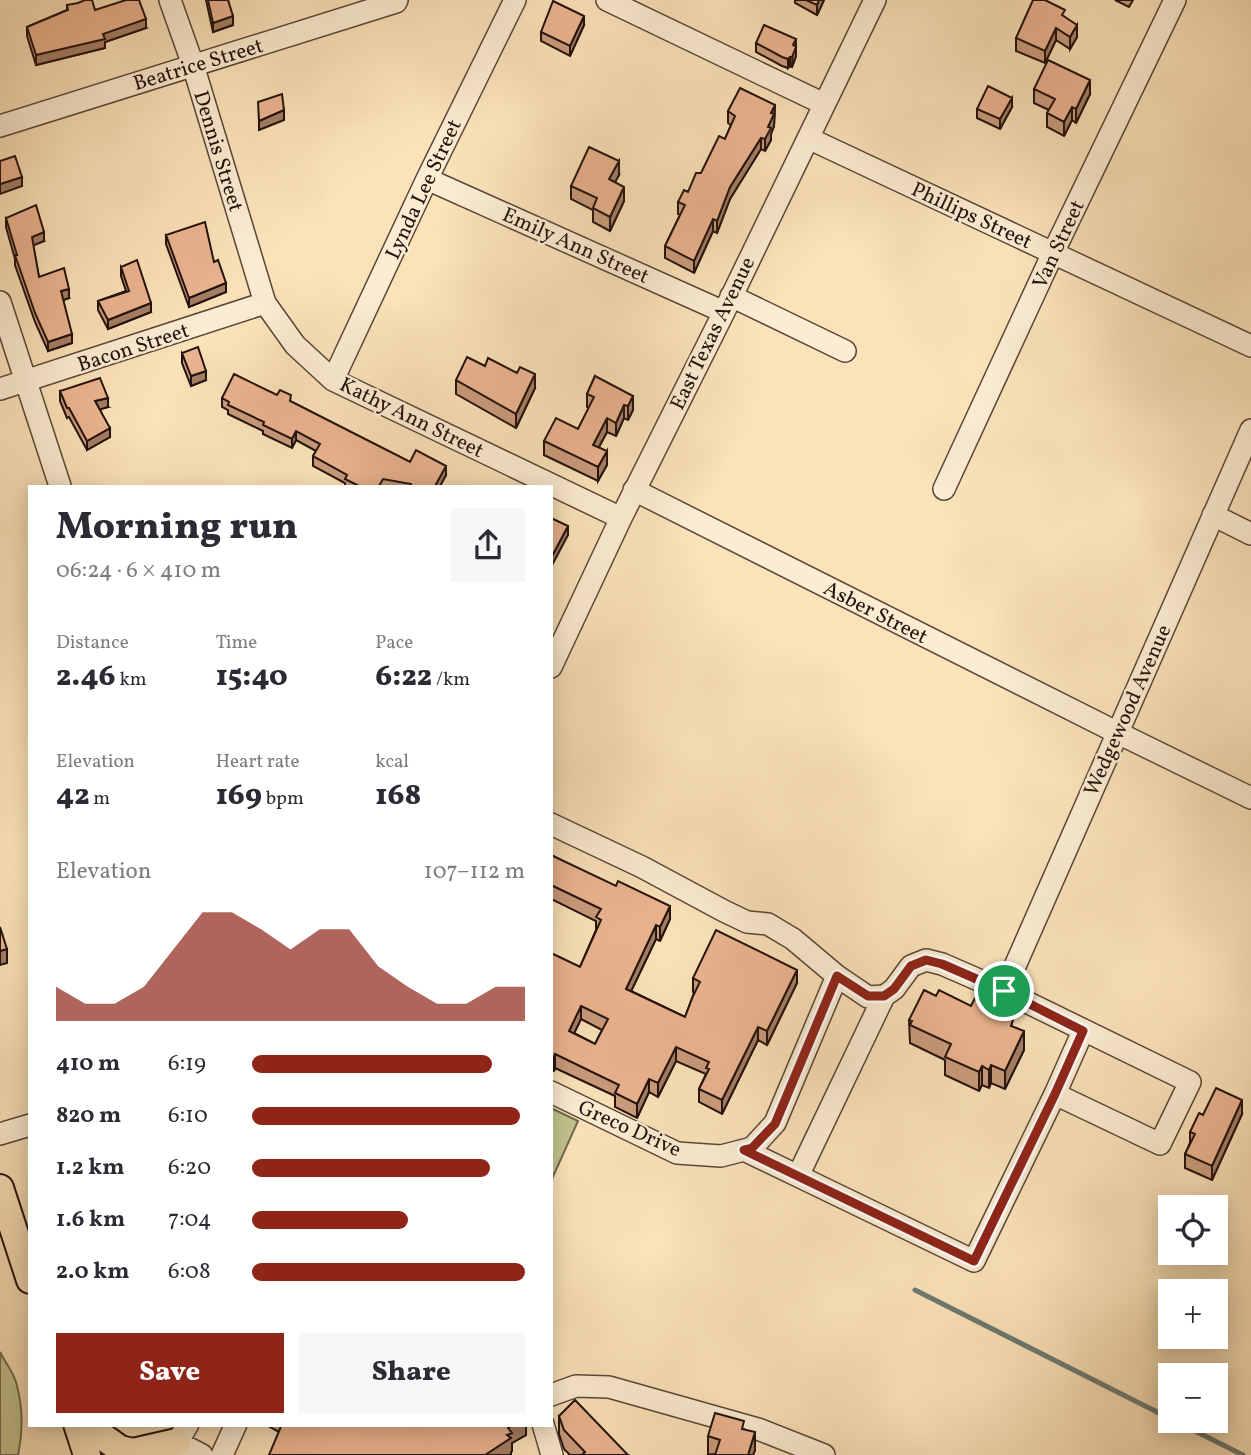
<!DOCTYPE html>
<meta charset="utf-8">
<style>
body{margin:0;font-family:Vollkorn,serif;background:#f7f7f7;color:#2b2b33;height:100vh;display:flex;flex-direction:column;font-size:26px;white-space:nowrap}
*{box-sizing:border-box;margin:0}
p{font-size:23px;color:#7c7c81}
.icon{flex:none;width:38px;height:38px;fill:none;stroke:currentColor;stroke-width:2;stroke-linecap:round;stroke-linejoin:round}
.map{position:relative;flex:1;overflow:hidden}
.panel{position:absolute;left:28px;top:485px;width:525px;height:942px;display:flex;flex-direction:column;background:#fff;border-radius:0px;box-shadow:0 4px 18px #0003}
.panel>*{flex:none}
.controls{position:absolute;left:1158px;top:1195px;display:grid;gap:14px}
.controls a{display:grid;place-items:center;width:70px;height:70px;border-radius:0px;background:#fff;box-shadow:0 4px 18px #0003;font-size:35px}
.pin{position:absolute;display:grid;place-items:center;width:60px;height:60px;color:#fff;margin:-30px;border:4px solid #fff;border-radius:50%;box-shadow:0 2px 7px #0007}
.round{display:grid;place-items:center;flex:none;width:74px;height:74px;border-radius:0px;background:#f7f7f7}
.summary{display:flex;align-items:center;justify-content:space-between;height:119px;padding:0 28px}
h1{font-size:38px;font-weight:800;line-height:52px}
.stats{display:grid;grid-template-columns:repeat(3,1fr);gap:10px;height:119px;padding:7px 28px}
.stats div{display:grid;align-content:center}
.stats b{font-size:30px;font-weight:800}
.stats small{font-size:19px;font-weight:400}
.stats p{font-size:19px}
.chart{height:196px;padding:14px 28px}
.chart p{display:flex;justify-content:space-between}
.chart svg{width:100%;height:126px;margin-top:7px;fill:#8f2418;opacity:.7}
.action{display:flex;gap:14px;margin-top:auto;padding:14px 28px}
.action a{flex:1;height:80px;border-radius:0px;background:#8f2418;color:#fff;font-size:28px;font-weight:800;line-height:80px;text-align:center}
.action a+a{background:#f7f7f7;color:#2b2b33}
ul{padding:0 28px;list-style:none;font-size:23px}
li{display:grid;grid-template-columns:112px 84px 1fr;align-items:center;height:52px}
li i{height:18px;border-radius:9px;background:#8f2418}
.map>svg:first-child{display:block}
</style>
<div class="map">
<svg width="1251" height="1455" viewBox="0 0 1251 1455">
<rect width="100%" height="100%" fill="#fbe2b9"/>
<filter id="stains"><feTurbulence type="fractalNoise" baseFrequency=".00286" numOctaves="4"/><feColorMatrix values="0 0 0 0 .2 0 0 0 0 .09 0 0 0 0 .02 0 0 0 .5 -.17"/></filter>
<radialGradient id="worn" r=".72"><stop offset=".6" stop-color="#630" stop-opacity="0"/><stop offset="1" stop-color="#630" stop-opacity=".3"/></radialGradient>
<!-- green -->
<path fill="#c1c38e" stroke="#726a4e" stroke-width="2" d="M551,1108L578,1121L551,1181Z
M0,1352C5,1362 13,1372 16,1382C23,1406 23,1431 18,1455H0Z"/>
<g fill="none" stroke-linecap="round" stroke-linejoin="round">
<!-- stream -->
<path stroke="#6d7971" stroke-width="5" d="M915,1290L1171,1419
M1175,1421L1243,1455"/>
<defs>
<path id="minor" d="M170,0L193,65L265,303L295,345L333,380L621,518
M607,0L824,104
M0,126L396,2L397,0
M808,138L1251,346
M427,179L724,312
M731,296L845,351
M0,302L60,486
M333,380L427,179L515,0
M0,389L265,303
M944,489L1053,253L1175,0
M634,490L1118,733L1251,798
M1213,515L1251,534
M551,667L621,518L724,312L875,0
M551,824L642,867L724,911L747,922L768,924L793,939L837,976L868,997L884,996L894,989L911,966L926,960L942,964L1004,991L1190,1082L1160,1144L1055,1094L974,1261L798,1176L884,996
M1004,991L1251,430
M551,1092L677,1153L721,1156L752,1148L775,1123L837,976
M1055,1094L1083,1031
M0,1134L30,1125
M744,1150L798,1176
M551,1395L576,1386L609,1387L758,1429L824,1455
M543,1424L552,1455
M177,1442L202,1455
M170,1455L188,1424
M222,1455L236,1424"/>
<path id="major" d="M0,1188L30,1280
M77,1424L87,1455
M85,1424L120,1449L133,1452L177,1442"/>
</defs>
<!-- minor casing -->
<use href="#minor" stroke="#594638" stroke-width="24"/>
<!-- major casing -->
<use href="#major" stroke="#23120d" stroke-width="30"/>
<!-- minor -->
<use href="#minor" stroke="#fcecd2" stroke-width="21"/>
<!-- major -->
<use href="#major" stroke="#fbe2b9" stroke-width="26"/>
</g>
<!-- wall -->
<path fill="#ca9b7c" stroke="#23120d" stroke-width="2" fill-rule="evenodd" d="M206,0H228L233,25L213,32Z
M795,0H824L817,15L795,3Z
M1115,0H1133L1129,7Z
M67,5L95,10L146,28L105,42V48L36,65L27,36V27L67,10Z
M1065,17L1077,37L1070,49L1056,40L1045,63L1016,51V38Z
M584,25L570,56L541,41V32Z
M796,39V56L792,67L790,66L788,68L782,66L756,52V43Z
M1034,89L1090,94L1076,123L1072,120L1064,136L1047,127V113L1049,110L1034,103Z
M775,105L774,126L771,134V140L765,151L761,149L730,199L717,233L713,231L694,273L665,258V246L680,215L678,214V202L688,192L725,139L731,125L728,123V111Z
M1012,107L1000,129L977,118V109Z
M619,175L615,182L624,201L610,231L593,222V210L571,199V186Z
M6,218L44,241L33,245L39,277L69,298L63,300L72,343L48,351L35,322L15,265V259L6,227Z
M166,235L214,262L226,292L189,307L166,244Z
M121,267L151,312L108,329L98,310V301L126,291L121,276Z
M182,353L206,380L191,386L182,363Z
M595,376L633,410L628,420L624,418L616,436L607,432L599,447L607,465L598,481L544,455V441L578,429L589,408L587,407V394Z
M456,380L535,388L516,428L456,394Z
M60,391L108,407L100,409L110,437L87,450L69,417L67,418L60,401Z
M222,398L290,401L410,462L446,475L440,486H345V483L313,466V456L316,451L296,440L292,448L263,434V431L228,414V410L222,407Z
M551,855L670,919L660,941L656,939L631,991L685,1017L694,993L693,992V978L797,983L767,1045L758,1040L722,1114L699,1102V1089L706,1074L676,1061L658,1097L649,1092L637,1118L615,1107V1096L555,1068L554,1071L551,1069V953L580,967L596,930V921L551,899ZM581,1019L602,1030L595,1044L574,1033Z
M936,996L1008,1018L1024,1050L1005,1089L991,1083L989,1088L982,1085L979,1091L945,1075V1060L910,1043L909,1020Z
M1242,1114L1212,1180L1185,1168V1154L1190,1143V1132L1203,1115Z
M559,1416L628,1455H570L564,1449L559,1434Z
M268,1424H526V1435L512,1443V1451L511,1452V1455L279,1432L268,1426Z
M744,1429L755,1450L753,1455L708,1454V1436Z"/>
<!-- shaded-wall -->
<path fill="#a47e65" stroke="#23120d" stroke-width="2" d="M819,0H824L817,15V5Z
M233,16V25L213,32V23Z
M584,16V25L570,56V46Z
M146,19V28L105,42V48L36,65V55Z
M1077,25V37L1070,49V37Z
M1056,28V40L1045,63V51Z
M796,39V56L792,67L793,45Z
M790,57V66L788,68V59Z
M1090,80V94L1076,123V109Z
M1012,98V107L1000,129V119Z
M775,105L774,126L771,134V140L765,151V139L771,113Z
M1072,107V120L1064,136V122Z
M284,110V120L259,130V121Z
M761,138V149L730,199L717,233V221L730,187Z
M619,161V175L609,193V179Z
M22,177V186L0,194V184Z
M624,187V201L610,231V217Z
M713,219V231L694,273V261Z
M44,232V241L32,246V237Z
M226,283V292L189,307V298Z
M69,289V298L61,301V291Z
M151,303V312L108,329V320Z
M72,334V343L48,351V342Z
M206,371V380L191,386V376Z
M535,374V388L516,428V414Z
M633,396V410L628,420V406Z
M108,398V407L95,411V401Z
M624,405V418L616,436V423Z
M607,418V432L593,458V445Z
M110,428V437L87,450V441Z
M296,431V440L292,448V439Z
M607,451V465L598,481V467Z
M446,466V475L440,486H435Z
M568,526V535L551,567V558Z
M670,906V919L660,941V927Z
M656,925V939L626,1002V989Z
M7,949V963L0,965V951Z
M797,970V983L767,1045V1031Z
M581,1006V1019L569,1044V1031Z
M758,1027V1040L722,1114V1100Z
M1024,1031V1050L1005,1089V1071Z
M676,1047V1061L658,1097V1083Z
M555,1054V1068L554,1071V1057Z
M991,1065V1083L989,1088V1070Z
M982,1066V1085L979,1091V1072Z
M649,1079V1092L637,1118V1104Z
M1242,1100V1114L1212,1180V1166Z
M513,1424H526V1435L512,1443V1451L511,1452V1455H485L508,1428Z
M755,1432V1450L753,1455H748Z"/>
<!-- building -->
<path fill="#ebb490" stroke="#23120d" stroke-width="2" fill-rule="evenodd" d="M85,0H92L95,10L126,0H139L146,19L103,34L105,39L36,55L27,27L68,10L67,5L78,3Z
M208,0H228L233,16L213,23Z
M806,0H819L817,5Z
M1033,0H1045L1065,10L1062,15L1077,25L1070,37L1056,28L1045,51L1016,38Z
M553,1L584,16L570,46L541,32Z
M764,25L796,39L793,45L796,47L792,57H790L788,59L782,57L756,43Z
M1048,60L1090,80L1076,109L1072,107L1064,122L1047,113L1055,99L1034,89Z
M988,86L1012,98L1000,119L977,109Z
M740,88L775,105L771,113L774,114L768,127L771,128L765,139L761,138L730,187L717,221L713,219L694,261L665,246L685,205L678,202L684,190L688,192L696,173H701L719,136L725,139L735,116L728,111Z
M282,94L284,110L259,121L258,102Z
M589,147L619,161L609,179L624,187L610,217L593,208L597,198L571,186Z
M15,156L22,177L0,184V161Z
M36,205L44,232L32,237L39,277L64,268L69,289L61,291L72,334L48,342L35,313L15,255H17L6,218Z
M205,222L214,262L218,260L226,283L189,298L166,235Z
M137,260L151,303L108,320L98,301L129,291L121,267Z
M198,347L206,371L191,376L182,353Z
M467,357L485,366L488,358L517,373L520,367L535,374L516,414L456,380Z
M234,374L277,395L280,390L291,395L290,401L410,462L416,450L446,466L435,486H410L411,484L383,479L379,486H359L345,479L347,475L313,456L320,444L296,431L292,439L263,425L264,422L228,405L229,402L222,398Z
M595,376L633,396L628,406L624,405L616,423L607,418L593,445L607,451L598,467L544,441L556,418L578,429L594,397L587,394Z
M100,378L108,398L95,401L110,428L87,441L69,408H67L60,391Z
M551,518L568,526L551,558Z
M551,855L616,886L618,881L670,906L660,927L656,925L626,989L685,1017L693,996L700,982L693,978L716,930L797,970L767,1031L758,1027L722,1100L699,1089L709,1069L706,1068L709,1062L676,1047L658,1083L649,1079L637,1104L615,1093L619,1085L555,1054L554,1057L551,1056V953L580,967L601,920L596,917L601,909L551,885ZM581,1006L608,1019L595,1044L569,1031Z
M0,927L7,949L0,951Z
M924,990L936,996L939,990L971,1006L977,994L1008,1009L1004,1016L1013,1020L1011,1026L1024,1031L1005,1071L991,1065L989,1070L982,1066L979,1072L945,1057L951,1044L910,1025L912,1021L909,1020Z
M1216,1088L1242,1100L1212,1166L1185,1154L1195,1134L1190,1132L1199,1113L1203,1115Z
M575,1400L628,1455H582L585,1452L564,1430L559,1416Z
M715,1413L744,1421L742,1429L755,1432L748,1455H715L720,1440L708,1436Z
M282,1424H513L508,1428L512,1433L507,1435L511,1438L485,1455H269Z"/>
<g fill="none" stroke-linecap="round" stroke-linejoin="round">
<defs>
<path id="route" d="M926,960L942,964L1004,991L1083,1031L1055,1094L974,1261L744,1150L752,1148L775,1124L837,976L868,996H884L894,989L911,966Z"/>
</defs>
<!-- route casing -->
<use href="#route" stroke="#fff" stroke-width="14"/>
<!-- route -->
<use href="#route" stroke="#8f2418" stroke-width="9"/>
</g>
<g text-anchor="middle" stroke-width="5" stroke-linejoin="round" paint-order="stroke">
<!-- street labels -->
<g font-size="21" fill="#23120d" stroke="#fcecd2">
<text transform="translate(198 64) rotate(-17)" y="7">Beatrice Street</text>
<text transform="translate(219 151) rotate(73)" y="7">Dennis Street</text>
<text transform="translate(423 189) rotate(-65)" y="7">Lynda Lee Street</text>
<text transform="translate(972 215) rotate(25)" y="7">Phillips Street</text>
<text transform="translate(1058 244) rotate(-65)" y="7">Van Street</text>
<text transform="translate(576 245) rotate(24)" y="7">Emily Ann Street</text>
<text transform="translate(712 333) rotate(-64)" y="7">East Texas Avenue</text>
<text transform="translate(133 347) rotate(-18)" y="7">Bacon Street</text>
<text transform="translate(412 417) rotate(26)" y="7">Kathy Ann Street</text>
<text transform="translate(876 612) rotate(27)" y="7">Asber Street</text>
<text transform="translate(1127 710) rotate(-66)" y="7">Wedgewood Avenue</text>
<text transform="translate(630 1128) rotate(24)" y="7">Greco Drive</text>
</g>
</g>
<rect width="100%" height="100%" filter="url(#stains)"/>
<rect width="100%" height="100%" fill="url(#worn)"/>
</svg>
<div class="controls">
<a><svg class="icon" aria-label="locate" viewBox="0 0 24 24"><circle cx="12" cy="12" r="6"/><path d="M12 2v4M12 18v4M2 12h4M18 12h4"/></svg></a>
<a>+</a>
<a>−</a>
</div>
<div class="pin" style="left:1004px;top:991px;background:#1e9e55"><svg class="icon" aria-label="arrive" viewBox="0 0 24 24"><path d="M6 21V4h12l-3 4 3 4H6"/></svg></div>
<section class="panel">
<div class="summary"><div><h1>Morning run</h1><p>06:24 · 6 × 410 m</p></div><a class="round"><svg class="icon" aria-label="share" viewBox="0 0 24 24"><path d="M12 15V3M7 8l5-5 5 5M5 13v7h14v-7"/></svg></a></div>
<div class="stats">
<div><p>Distance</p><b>2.46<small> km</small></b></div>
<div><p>Time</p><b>15:40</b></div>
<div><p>Pace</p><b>6:22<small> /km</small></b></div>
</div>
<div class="stats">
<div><p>Elevation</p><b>42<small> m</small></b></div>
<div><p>Heart rate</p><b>169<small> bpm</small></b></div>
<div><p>kcal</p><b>168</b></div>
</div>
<div class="chart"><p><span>Elevation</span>107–112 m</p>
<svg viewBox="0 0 160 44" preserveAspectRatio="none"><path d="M0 44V32L10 38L20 38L30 32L40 19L50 6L60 6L70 12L80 19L90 12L100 12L110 25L120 32L130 38L140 38L150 32L160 32V44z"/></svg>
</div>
<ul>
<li><b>410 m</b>6:19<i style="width:88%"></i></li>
<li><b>820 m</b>6:10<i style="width:98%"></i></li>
<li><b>1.2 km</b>6:20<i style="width:87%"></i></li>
<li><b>1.6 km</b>7:04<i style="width:57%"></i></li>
<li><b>2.0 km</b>6:08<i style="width:100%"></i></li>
</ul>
<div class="action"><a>Save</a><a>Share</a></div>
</section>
</div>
